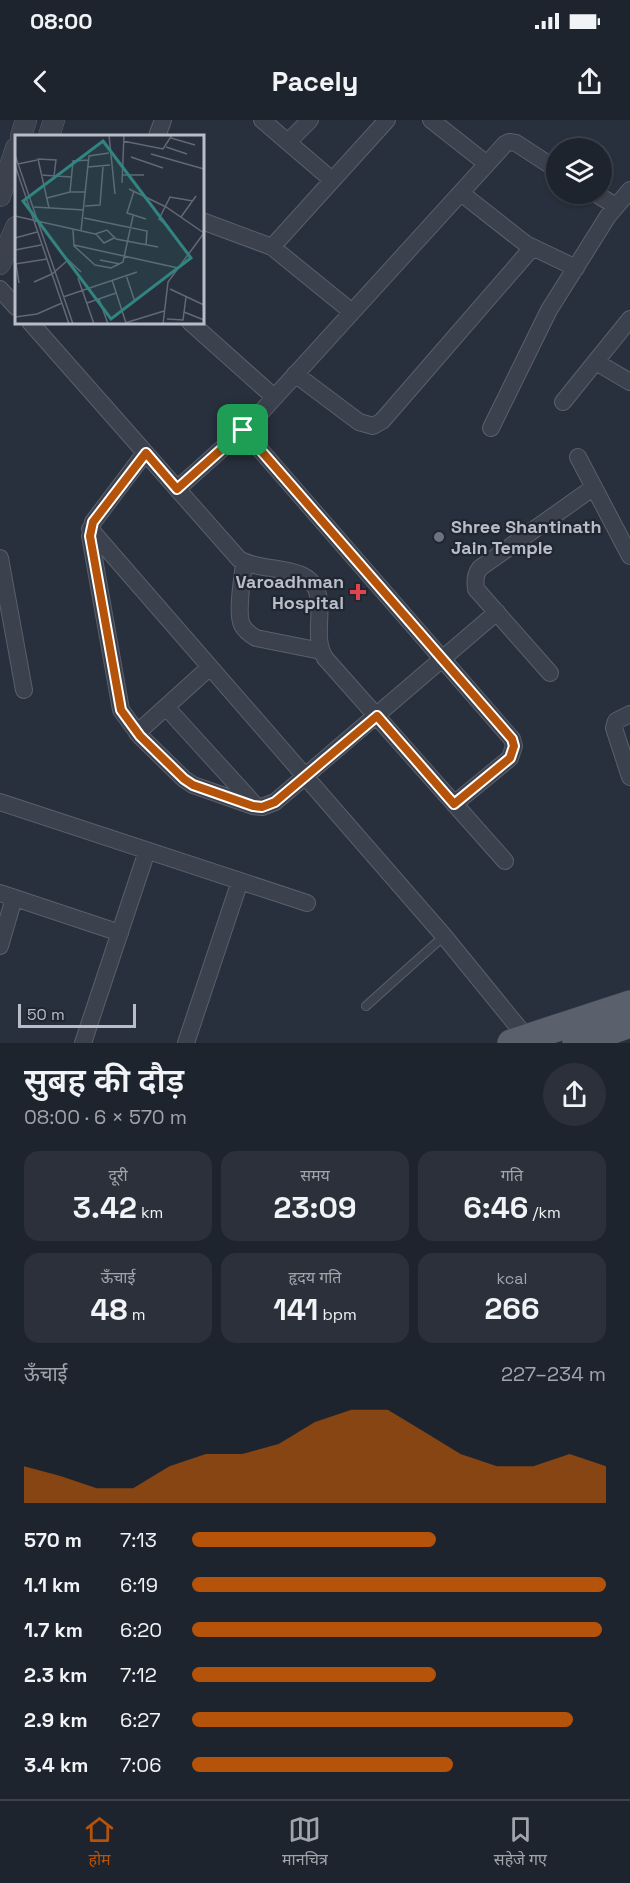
<!DOCTYPE html>
<html lang="hi">
<meta charset="utf-8">
<style>
body{margin:0;font-family:"Space Grotesk","Noto Sans Devanagari",sans-serif;background:#2b303a;color:#f1f3f6;height:100vh;display:flex;flex-direction:column;font-size:22px;white-space:nowrap}
*{box-sizing:border-box;margin:0}
p{font-size:20px;color:#a1a4aa}
.icon{flex:none;width:33px;height:33px;fill:none;stroke:currentColor;stroke-width:2;stroke-linecap:round;stroke-linejoin:round}
.map{position:relative;height:923px;overflow:hidden}
.details{display:flex;flex-direction:column;background:#1e242e;flex:1}
.details>*{flex:none}
.controls{position:absolute;left:546px;top:18px;display:grid;gap:12px}
.controls a{display:grid;place-items:center;width:66px;height:66px;border-radius:50%;background:#1e242e;box-shadow:0 2px 4px #0004,0 0 0 2px #3c414a;font-size:30px}
.scale{position:absolute;left:18px;bottom:15px;width:118px;box-sizing:border-box;padding-left:6px;border:3px solid #b8bdc8;border-top:0;font-size:16px;line-height:21px;white-space:nowrap;color:#b8bdc8;-webkit-text-stroke:4px #212732;paint-order:stroke}
.pin{position:absolute;display:grid;place-items:center;width:51px;height:51px;color:#fff;margin:-26px;border-radius:12px;box-shadow:0 3px 9px #0006}
.round{display:grid;place-items:center;flex:none;width:63px;height:63px;border-radius:32px;background:#2b303a}
.overview{display:flex;align-items:center;justify-content:space-between;height:102px;padding:0 24px}
h1{font-size:33px;font-weight:600;line-height:45px}
.stats{display:grid;grid-template-columns:repeat(3,1fr);gap:9px;height:102px;padding:6px 24px}
.stats div{display:grid;align-content:center;border-radius:15px;background:#2b303a;text-align:center}
.stats b{font-size:30px;font-weight:600}
.stats small{font-size:16px;font-weight:400}
.stats p{font-size:16px}
.chart{height:168px;padding:12px 24px}
.chart p{display:flex;justify-content:space-between}
.chart svg{width:100%;height:108px;margin-top:6px;fill:#b45309;opacity:.7}
ul{padding:0 24px;list-style:none;font-size:20px}
li{display:grid;grid-template-columns:96px 72px 1fr;align-items:center;height:45px}
li i{height:15px;border-radius:8px;background:#b45309}
.status{display:flex;justify-content:space-between;align-items:center;height:42px;padding:0 30px;background:#1e242e;direction:ltr}
.status svg{height:16px;fill:currentColor}
header{display:flex;justify-content:space-between;align-items:center;height:78px;padding:0 24px;background:#1e242e;font-size:27px;font-weight:600}
.tabs{display:flex;justify-content:space-around;align-items:center;height:84px;border-top:2px solid #3c414a;background:#1e242e;font-size:16px;color:#a1a4aa}
.tabs a{display:grid;justify-items:center;gap:3px}
.tabs .active{color:#b45309}
.map>svg:first-child{display:block}
</style>
<div class="status"><b>08:00</b><svg viewBox="0 0 49 12"><path d="M0 12V9h3v3zM5 12V6h3v6zM10 12V3h3v9zM15 12V0h3v12zM26 1h20v11H26zM47 4h2v5h-2z"/></svg></div>
<header><svg class="icon" aria-label="back" viewBox="0 0 24 24"><path d="M15 5l-7 7 7 7"/></svg>Pacely<svg class="icon" aria-label="share" viewBox="0 0 24 24"><path d="M12 15V3M7 8l5-5 5 5M5 13v7h14v-7"/></svg></header>
<div class="map">
<svg width="630" height="923" viewBox="0 0 630 923">
<rect width="100%" height="100%" fill="#28303d"/>
<g fill="none" stroke-linecap="round" stroke-linejoin="round">
<defs>
<path id="service" d="M366,886L444,816"/>
<path id="minor" d="M262,0L332,60
M431,0L487,44
M157,16L163,0
M288,22L310,0
M461,73L526,124L576,148
M596,74L616,86
M202,101L272,127L352,192
M272,127L387,0
M0,169L16,187
M30,202L239,439C263,454 311,442 318,475C323,497 313,518 325,538L505,741
M190,202L274,277
M596,242L630,262
M295,254L359,302L373,306L382,301L532,128
M563,282L630,199
M491,308L549,190L608,96L630,70
M243,310L512,619L514,626L510,638L454,684
M145,333L93,402L90,416L121,590L140,616L184,659L193,665L253,686L262,687L275,682L497,492
M578,337L630,436
M177,369L254,300L505,24L509,22L516,23L556,49
M90,409L444,816L527,918
M0,438L24,570
M244,442C243,457 236,492 242,505C245,511 251,515 256,518L321,531
M550,553L476,469C475,460 475,455 480,448L594,367
M166,587L256,686
M630,594L616,601L614,608L630,657
M137,613L210,547
M0,682L307,783
M0,773L120,813
M0,826L14,778
M83,923L147,731
M186,923L240,761"/>
<path id="tertiary" d="M21,16L26,0
M49,16L54,0
M0,76L16,28
M0,144L16,107"/>
<path id="primary" d="M511,923L630,884
M576,923L630,904"/>
</defs>
<!-- service casing -->
<use href="#service" stroke="#5a606b" stroke-width="10"/>
<!-- minor casing -->
<use href="#minor" stroke="#5a606b" stroke-width="18"/>
<!-- tertiary casing -->
<use href="#tertiary" stroke="#5a606b" stroke-width="22"/>
<!-- primary casing -->
<use href="#primary" stroke="#454b56" stroke-width="28"/>
<!-- service -->
<use href="#service" stroke="#3c424d" stroke-width="8"/>
<!-- minor -->
<use href="#minor" stroke="#3c424d" stroke-width="16"/>
<!-- tertiary -->
<use href="#tertiary" stroke="#3c424d" stroke-width="21"/>
<!-- primary -->
<use href="#primary" stroke="#5a616d" stroke-width="27"/>
</g>
<g fill="none" stroke-linecap="round" stroke-linejoin="round">
<defs>
<path id="route" d="M243,310L512,619L514,626L510,638L454,684L377,596L275,682L262,687L253,686L193,665L184,659L140,616L121,590L90,416L93,402L146,333L177,369Z"/>
</defs>
<!-- route casing -->
<use href="#route" stroke="#fff" stroke-width="12"/>
<!-- route -->
<use href="#route" stroke="#b45309" stroke-width="8"/>
</g>
<!-- markers -->
<circle fill="#6b7280" stroke="#212732" stroke-width="2" cx="439" cy="417" r="6"/>
<path fill="#e0444e" stroke="#212732" stroke-width="2" d="M355 463h6v6h6v6h-6v6h-6v-6h-6v-6h6z"/>
<g text-anchor="middle" stroke-width="4.5" stroke-linejoin="round" paint-order="stroke">
<!-- poi labels -->
<g font-size="18" font-weight="bold" fill="#b8bdc8" stroke="#212732" text-anchor="start">
<text x="451" y="413">Shree Shantinath<tspan x="451" dy="21">Jain Temple</tspan></text>
<text x="344" y="468" text-anchor="end">Varoadhman<tspan x="344" dy="21">Hospital</tspan></text>
</g>
</g>
<!-- overview -->
<g transform="translate(15 15)">
<rect width="189" height="189" fill="#28303d"/>
<path fill="none" stroke="#626875" stroke-width="1.5" d="M94,0L100,59M156,3L180,10M108,6L148,14L157,0M151,12L172,19M136,19L189,34M0,20L58,189M116,22L148,33M3,29L22,25M0,30L54,189M73,32L95,30M26,40L56,42M107,40H129M107,48L109,0M114,54L151,72L189,98M119,56L112,78L131,84M55,57L58,26L74,25M32,63L55,57H71M70,71L85,70L88,32M19,72L69,75M34,73L23,24L41,25L39,41M0,81L80,99L92,95L101,104L143,112M166,82L181,61M69,83L132,96L131,110M154,92L144,84L155,62L178,66M58,95L59,111L80,130L96,133L108,127L118,81M66,96L74,21L94,18M81,99L89,108L99,103M0,103L22,97M59,110L163,133M0,115L26,110M47,119L66,137M85,125L105,129M0,129L32,124M1,129L4,148M111,140L120,167M63,143L79,189M97,145L111,188M19,147L37,139L53,125M155,154L189,170M48,162L122,137M84,164L93,189M72,168L101,158M169,177L189,185M0,182L22,179L47,168M152,184L168,185L171,162M110,188L149,176M148,189L153,147L189,98"/>
<path fill="#318480" fill-opacity="0.15" stroke="#318480" stroke-width="3" d="M88,6L176,123L96,184L8,66Z"/>
<rect width="189" height="189" fill="none" stroke="#b8bdc8" stroke-width="3"/>
</g>
</svg>
<div class="controls">
<a><svg class="icon" aria-label="layers" viewBox="0 0 24 24"><path d="M12 4l9 5-9 5-9-5zM3 14l9 5 9-5"/></svg></a>
</div>
<div class="scale">50 m</div>
<div class="pin" style="left:243px;top:310px;background:#1e9e55"><svg class="icon" aria-label="arrive" viewBox="0 0 24 24"><path d="M6 21V4h12l-3 4 3 4H6"/></svg></div>
</div>
<section class="details">
<div class="overview"><div><h1>सुबह की दौड़</h1><p>08:00 · 6 × 570 m</p></div><a class="round"><svg class="icon" aria-label="share" viewBox="0 0 24 24"><path d="M12 15V3M7 8l5-5 5 5M5 13v7h14v-7"/></svg></a></div>
<div class="stats">
<div><p>दूरी</p><b>3.42<small> km</small></b></div>
<div><p>समय</p><b>23:09</b></div>
<div><p>गति</p><b>6:46<small> /km</small></b></div>
</div>
<div class="stats">
<div><p>ऊँचाई</p><b>48<small> m</small></b></div>
<div><p>हृदय गति</p><b>141<small> bpm</small></b></div>
<div><p>kcal</p><b>266</b></div>
</div>
<div class="chart"><p><span>ऊँचाई</span>227–234 m</p>
<svg viewBox="0 0 160 44" preserveAspectRatio="none"><path d="M0 44V29L10 33L20 38L30 38L40 29L50 24L60 24L70 20L80 11L90 6L100 6L110 15L120 24L130 29L140 29L150 24L160 29V44z"/></svg>
</div>
<ul>
<li><b>570 m</b>7:13<i style="width:59%"></i></li>
<li><b>1.1 km</b>6:19<i style="width:100%"></i></li>
<li><b>1.7 km</b>6:20<i style="width:99%"></i></li>
<li><b>2.3 km</b>7:12<i style="width:59%"></i></li>
<li><b>2.9 km</b>6:27<i style="width:92%"></i></li>
<li><b>3.4 km</b>7:06<i style="width:63%"></i></li>
</ul>
</section>
<nav class="tabs">
<a class="active"><svg class="icon" aria-label="home" viewBox="0 0 24 24"><path d="M3 11l9-7 9 7M6 9v11h12V9"/></svg>होम</a>
<a><svg class="icon" aria-label="map" viewBox="0 0 24 24"><path d="M3 6l6-2 6 2 6-2v14l-6 2-6-2-6 2zM9 4v14M15 6v14"/></svg>मानचित्र</a>
<a><svg class="icon" aria-label="saved" viewBox="0 0 24 24"><path d="M7 4h10v16l-5-4-5 4z"/></svg>सहेजे गए</a>
</nav>
